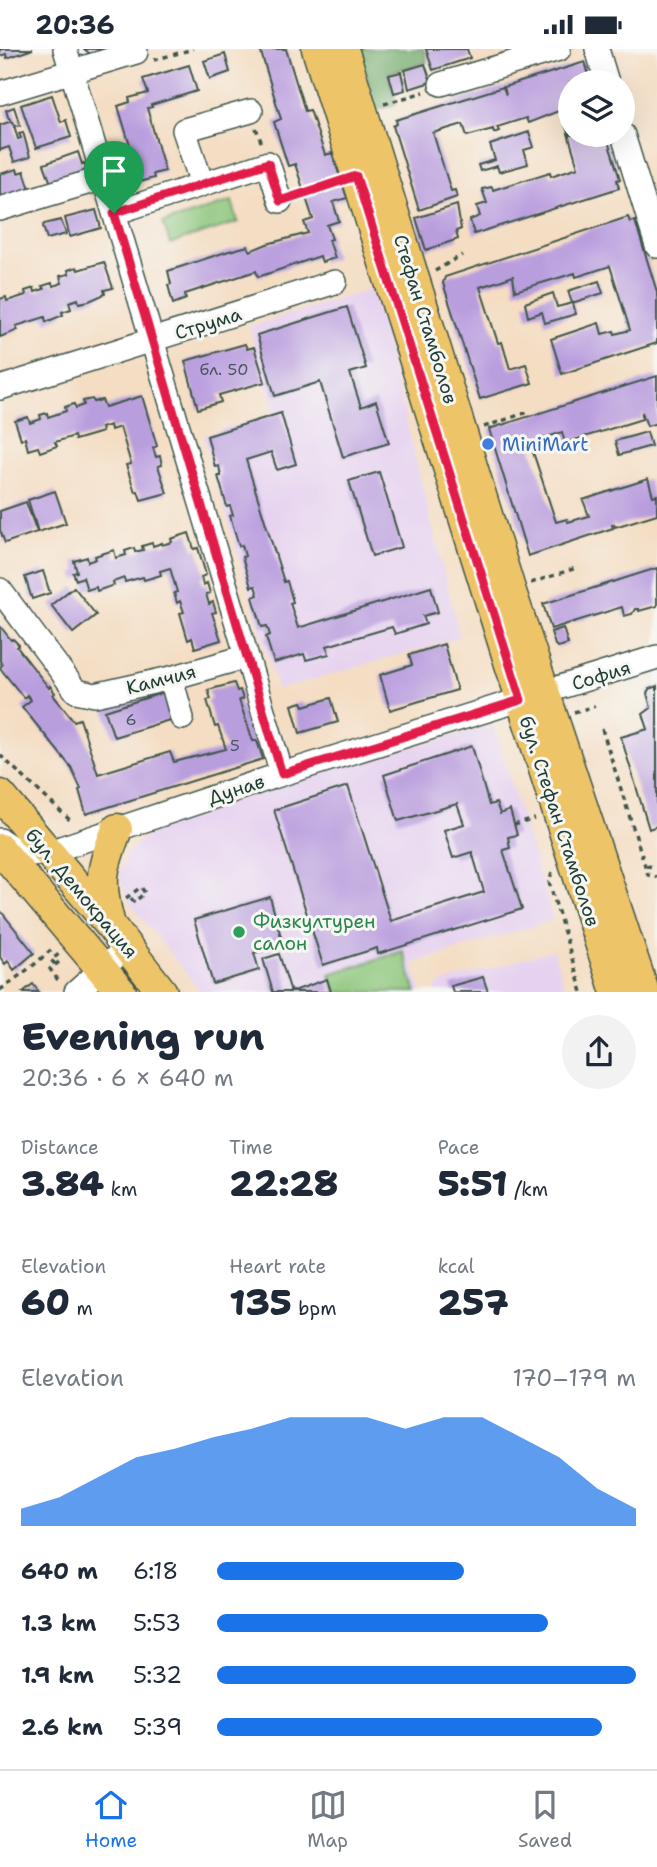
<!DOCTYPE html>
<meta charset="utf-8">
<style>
body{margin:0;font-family:"Shantell Sans",sans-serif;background:#f2f2f3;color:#1f2937;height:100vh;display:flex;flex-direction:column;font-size:26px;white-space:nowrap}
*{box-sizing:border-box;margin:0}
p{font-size:23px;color:#747a83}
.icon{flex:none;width:38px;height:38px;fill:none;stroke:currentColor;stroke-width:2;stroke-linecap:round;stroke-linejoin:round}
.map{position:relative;height:943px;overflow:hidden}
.side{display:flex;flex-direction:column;background:#fff;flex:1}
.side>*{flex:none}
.fabs{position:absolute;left:558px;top:21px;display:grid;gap:14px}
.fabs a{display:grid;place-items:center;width:77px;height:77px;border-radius:50%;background:#fff;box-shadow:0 7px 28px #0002;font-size:35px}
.pin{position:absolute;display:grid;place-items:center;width:60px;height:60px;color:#fff;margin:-72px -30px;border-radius:50% 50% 50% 0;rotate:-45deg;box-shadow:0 0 7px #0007}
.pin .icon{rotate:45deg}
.round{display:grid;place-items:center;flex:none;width:74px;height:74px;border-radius:37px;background:#f2f2f3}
.head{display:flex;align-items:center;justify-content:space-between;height:119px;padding:0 21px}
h1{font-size:38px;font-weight:800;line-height:52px}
.stats{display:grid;grid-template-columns:repeat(3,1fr);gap:10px;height:119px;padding:7px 21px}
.stats div{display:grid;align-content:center}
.stats b{font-size:35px;font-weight:800}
.stats small{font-size:19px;font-weight:400}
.stats p{font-size:19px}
.chart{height:196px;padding:14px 21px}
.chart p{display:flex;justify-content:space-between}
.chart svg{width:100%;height:126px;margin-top:7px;fill:#1a73e8;opacity:.7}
ul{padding:0 21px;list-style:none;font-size:23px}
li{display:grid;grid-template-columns:112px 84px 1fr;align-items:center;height:52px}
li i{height:18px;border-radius:9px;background:#1a73e8}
.status{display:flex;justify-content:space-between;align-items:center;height:49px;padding:0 35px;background:#fff;direction:ltr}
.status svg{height:19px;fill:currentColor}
.dock{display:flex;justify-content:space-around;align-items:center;height:98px;border-top:2px solid #e0e1e3;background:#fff;font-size:19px;color:#747a83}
.dock a{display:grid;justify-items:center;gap:4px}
.dock .selected{color:#1a73e8}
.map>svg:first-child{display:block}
</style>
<div class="status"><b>20:36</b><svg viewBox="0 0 49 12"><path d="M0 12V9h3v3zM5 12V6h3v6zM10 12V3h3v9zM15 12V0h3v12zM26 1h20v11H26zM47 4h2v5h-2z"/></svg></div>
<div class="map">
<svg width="657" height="943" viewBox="0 0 657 943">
<rect width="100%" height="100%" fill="#f6f6f2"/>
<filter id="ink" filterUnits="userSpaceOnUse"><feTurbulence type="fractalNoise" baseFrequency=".0143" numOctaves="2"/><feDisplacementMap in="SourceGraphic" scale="14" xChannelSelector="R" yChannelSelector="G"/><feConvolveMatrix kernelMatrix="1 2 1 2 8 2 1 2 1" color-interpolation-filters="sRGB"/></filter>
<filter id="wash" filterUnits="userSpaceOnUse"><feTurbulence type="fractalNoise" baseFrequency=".00686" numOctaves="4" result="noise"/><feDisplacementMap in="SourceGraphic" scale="28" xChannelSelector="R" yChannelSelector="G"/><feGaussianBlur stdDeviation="1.57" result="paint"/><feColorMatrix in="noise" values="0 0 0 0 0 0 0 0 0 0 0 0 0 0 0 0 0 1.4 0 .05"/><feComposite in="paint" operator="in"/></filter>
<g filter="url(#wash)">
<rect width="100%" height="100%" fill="#f4ddc2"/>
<!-- built -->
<path fill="#e6d2f0" d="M373,239L460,588L278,641L203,387L275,364L249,278Z
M493,675L553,871L413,914L421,943H201L128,852L119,825L128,803L149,784L263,740Z
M553,901L566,943H434L439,935Z"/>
<!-- green -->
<path fill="#8dc67b" stroke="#568258" stroke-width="2" d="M232,152L238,173L170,195L163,174Z
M403,902L416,943H336L330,925Z"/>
<!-- forest -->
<path fill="#72ab6b" stroke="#487450" stroke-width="2" d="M359,0H424L427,13L388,24L396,55L376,61Z"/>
<g id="blocks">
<!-- building -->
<path fill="#b99ede" d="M0,0H33L7,9L6,5L0,7Z
M84,0H116L93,7Z
M260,0H286L305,62L310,61L325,106L332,104L347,149L333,153L339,172L327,176L332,190L329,191L335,209L322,213L320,207L258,228L256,222L185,245L186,250L173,255L168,236L171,235L168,222L229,202L248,197L250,202L267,195L308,184L304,173L313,170L295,115L288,117L274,73L281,70Z
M426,0H467L470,9L433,21Z
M225,5L230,23L210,30L204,12Z
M585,13L591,33H570V86H606L620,130L617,131L619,139L474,185L470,171L480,167L477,157L487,154L482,140L492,138L493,141L550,123L551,127L578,118L561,61L528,74L526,69L497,78L499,82L494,84L493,80L467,87L463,75L433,84L451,142L455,141L457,148L419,161L393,77L397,75L396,71L503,38L506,46L504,38Z
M425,15L431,33L409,40L405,21Z
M189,16L197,42L151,56L152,58L147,59L165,122L153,125L154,129L135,134L132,122L137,120L118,57L130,53L129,49L148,44L143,30Z
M401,23L405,41L394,44L389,26Z
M52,46L61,73L66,71L71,88L36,99L21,56Z
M14,58L20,76L16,77L8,68L6,61Z
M9,73H13L18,90L21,89L19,84L23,83L30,108L14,113L9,98L0,101V76Z
M529,83L534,98L524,101L528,115L499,123L497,117L480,122L478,116L495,111L490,96Z
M78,103L82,115L84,114L87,120L84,121L86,129L53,140L44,115Z
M17,120L18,124L24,122L31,143L0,155V125Z
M457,156L461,180L456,182L458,190L426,201L416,169Z
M96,161L101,179L70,188L65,169Z
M628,168L630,173L635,172L657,243V294L562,325L551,290L599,274L602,285L614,282L615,285L630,281L610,217L576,228L575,224L515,242L513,227L499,232L480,238L498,294L502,293L510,320L526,315L532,334L480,350L443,234L445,228Z
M61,171L66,185L47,190L43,177L44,175Z
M104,213L113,239L104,241L105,245L89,252L79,254L78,250L69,253L71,260L62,263L63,266L46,273L45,268L16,277L18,281L0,288V250L6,248L7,252L26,246L25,242L34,239L35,243L44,240L42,237L52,234L53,237L62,234L60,227L69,225L68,221L77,218L78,221Z
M599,232L603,244L572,254L568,242Z
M553,244L557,258L573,254L576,265L545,274L542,263L528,268L525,254Z
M347,258L366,319L350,324L361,358L376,352L389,394L343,408L320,333L275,347L257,286Z
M245,295L247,300L254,298L265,333L219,346L221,353L198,360L185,312Z
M657,327V374L647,377L642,363V370L565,394L562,383L530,394L556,473L567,470L568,473L589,467L583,451L648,430L653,447L657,446V465L615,478L614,475L612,476L613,479L528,507L489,380Z
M142,347L157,397L153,399L156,408L160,407L162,416L158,417L167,444L141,451L138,442L135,443L126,416L131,415L120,378L111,381L110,376L101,379L102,383L75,391L74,387L55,393L57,397L40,403L38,398L28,401L25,389L21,390L15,372L28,368L30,374L41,370L40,366L47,364L48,368L66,362L65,358L74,355L76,359L84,356L83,352L92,350L94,353L102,351L105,358Z
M281,364L296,415L277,421L271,403L246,411L284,533L287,532L293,553L290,554L298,579L431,538L438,563L423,567L426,575L395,585L392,578L327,597L329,605L306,611L304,605L274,614L266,588L270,586L267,577L262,578L253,548L258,546L255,537L251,538L242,508L245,507L242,496L239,497L230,467L233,466L230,457L227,458L218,427H221L219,417L215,418L207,387Z
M647,383L651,397L619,406L615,392Z
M379,423L402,498L372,507L349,432Z
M55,442L66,474L38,483L28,451Z
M26,453L37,483L5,494L0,481V462Z
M189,484L194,500L198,499L206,526L201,528L203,536L207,534L210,544L206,545L209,555L213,553L216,563L212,564L221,591L195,599L192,589L188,591L180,564L184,563L180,552L177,554L174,544L177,543L170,519L160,522L161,526L144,531L143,528L125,533L124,529L113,533L114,536L97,542L96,538L87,541L83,528L76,531L73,524L77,523L74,512L87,508L88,513L96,510L95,507L114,501L116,509L126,506L125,502L134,499L135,503L143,501L142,497L152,494L153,497L162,494V496L172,493L171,490Z
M657,519V557L639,562V560H635L632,565L624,567L622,558L551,580L543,555Z
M43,522L50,544L32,550L25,528Z
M74,538L96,566L73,584L51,556Z
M0,577L11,591L13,590L19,596L17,598L49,639L50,637L55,644L53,646L74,672L80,670L98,725L170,703L174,713L226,700L218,677L215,678L207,651L211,650L208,641L234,634L237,642L240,641L243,650L239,651L253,692H257L263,710L86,765L79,741L81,740L71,718L22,658L31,651L27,646L24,649L0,619L2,616L0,612Z
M563,579L568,595L558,598L555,596L551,583Z
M444,595L457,641L390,661L380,626L412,616L409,606Z
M657,637V777L649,780L621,688L648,680L643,665L651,659L647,644L649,640Z
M168,642L176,669L114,688L105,662Z
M331,649L338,673L300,684L292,656L302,653L304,657Z
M472,697L489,756L496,754L500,765L510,761L517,786L508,788L510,799L503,801L522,860L378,905L377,899L323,916L274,761L348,737L391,872L484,843L472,803L453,809L444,781L464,775L457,755L398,772L384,726Z
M270,848L283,895L254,904L259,921L213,935L194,871Z
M0,861L34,904L14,921L8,912L5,915L0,908Z
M279,905L291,943H273L263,910Z
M483,928L488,943H453L451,937Z
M327,930L331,943H291Z
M33,935L39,943H23Z"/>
</g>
</g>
<g filter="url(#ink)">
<use href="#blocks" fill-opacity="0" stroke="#3f5549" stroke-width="2"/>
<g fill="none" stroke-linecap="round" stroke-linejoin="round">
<defs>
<path id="minor" d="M65,0L282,725
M597,0L607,33
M441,35L559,0
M0,44L136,3
M623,86L657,197
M202,135L184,81L251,62
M0,160L103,129
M114,164L268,114L280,152
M0,339L335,233
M0,541L76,642L95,646L171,629L245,608
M171,629L182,669
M0,791L23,806L49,803L282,725L657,608
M76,943L127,898"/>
<path id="major" d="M317,0L509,612L616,943
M343,0L510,540L644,943
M0,746L110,876L162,943
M0,800L121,943
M109,872C98,831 102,819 117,780"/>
</defs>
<!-- minor casing -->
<use href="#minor" stroke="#3f5549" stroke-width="26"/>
<!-- major casing -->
<use href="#major" stroke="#3f5549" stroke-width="33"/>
<!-- path -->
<path stroke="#3f5549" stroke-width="3.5" stroke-dasharray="5 5" stroke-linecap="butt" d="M154,11L193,0
M384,55L424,43
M256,79L262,95
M298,146L334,134
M435,222L462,206
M484,378L528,363
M531,534L576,519
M574,663L595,657
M602,680L648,826L657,828
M0,706L73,774
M514,776L535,770
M646,817L657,818
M552,823L549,833L582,943
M126,849L141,838L145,844L134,853L129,847
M59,913L50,920L60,934
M55,915L51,911L59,905
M0,941L35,915L53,899"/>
<!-- minor -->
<use href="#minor" stroke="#fff" stroke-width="23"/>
<!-- major -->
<use href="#major" stroke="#eec469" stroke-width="30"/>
</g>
</g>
<g fill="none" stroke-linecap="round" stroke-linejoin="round" filter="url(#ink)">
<defs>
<path id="route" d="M268,114L280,152L356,127L521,651L282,725L114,164Z"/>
</defs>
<!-- route casing -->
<use href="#route" stroke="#fff" stroke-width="14"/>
<!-- route -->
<use href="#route" stroke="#e11d48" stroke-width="9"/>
</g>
<!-- markers -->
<circle fill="#3f7fe0" stroke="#f6f6f2" stroke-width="2.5" cx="488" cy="395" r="7"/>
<circle fill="#2e9e5b" stroke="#f6f6f2" stroke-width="2.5" cx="239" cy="883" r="7"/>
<g text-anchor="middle" stroke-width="6" stroke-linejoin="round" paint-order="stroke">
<!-- number labels -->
<g font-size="16" fill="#46555e">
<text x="224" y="326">бл. 50</text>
<text x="131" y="676">6</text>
<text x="235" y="702">5</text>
</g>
<!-- street labels -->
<g font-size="19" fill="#1f3d34" stroke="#f6f6f2">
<text transform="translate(426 270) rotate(73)" y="7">Стефан Стамболов</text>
<text transform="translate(208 274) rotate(-17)" y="7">Струма</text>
<text transform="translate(601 626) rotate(-17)" y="7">София</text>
<text transform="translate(161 630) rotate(-14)" y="7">Камчия</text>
<text transform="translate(236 740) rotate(-18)" y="7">Дунав</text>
<text transform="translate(560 772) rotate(72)" y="7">бул. Стефан Стамболов</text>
<text transform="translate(82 844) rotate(50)" y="7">бул. Демокрация</text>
</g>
<!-- shop labels -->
<g font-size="19" fill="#366cbe" stroke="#f6f6f2" text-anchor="start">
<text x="502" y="402">MiniMart</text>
</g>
<!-- leisure labels -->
<g font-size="19" fill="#27864d" stroke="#f6f6f2" text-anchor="start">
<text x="253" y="879">Физкултурен<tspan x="253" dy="22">салон</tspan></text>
</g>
</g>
</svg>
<div class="fabs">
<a><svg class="icon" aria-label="layers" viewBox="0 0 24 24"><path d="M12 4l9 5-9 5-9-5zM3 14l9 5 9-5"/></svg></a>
</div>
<div class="pin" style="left:114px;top:164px;background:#1e9e55"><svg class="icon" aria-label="arrive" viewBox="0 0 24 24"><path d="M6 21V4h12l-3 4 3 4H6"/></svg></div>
</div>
<section class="side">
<div class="head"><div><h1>Evening run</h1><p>20:36 · 6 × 640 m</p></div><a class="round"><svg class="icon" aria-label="share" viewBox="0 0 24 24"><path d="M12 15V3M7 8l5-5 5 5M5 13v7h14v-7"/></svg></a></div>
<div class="stats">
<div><p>Distance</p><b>3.84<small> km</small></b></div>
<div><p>Time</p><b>22:28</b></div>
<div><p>Pace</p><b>5:51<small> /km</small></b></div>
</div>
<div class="stats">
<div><p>Elevation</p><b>60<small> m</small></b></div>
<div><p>Heart rate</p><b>135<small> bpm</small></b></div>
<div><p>kcal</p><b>257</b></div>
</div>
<div class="chart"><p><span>Elevation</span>170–179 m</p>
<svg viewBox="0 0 160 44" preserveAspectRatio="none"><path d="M0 44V38L10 34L20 27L30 20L40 17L50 13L60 10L70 6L80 6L90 6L100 10L110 6L120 6L130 13L140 20L150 31L160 38V44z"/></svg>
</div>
<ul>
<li><b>640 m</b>6:18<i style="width:59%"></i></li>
<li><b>1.3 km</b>5:53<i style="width:79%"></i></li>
<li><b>1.9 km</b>5:32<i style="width:100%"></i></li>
<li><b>2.6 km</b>5:39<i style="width:92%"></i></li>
</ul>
</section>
<nav class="dock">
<a class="selected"><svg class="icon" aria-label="home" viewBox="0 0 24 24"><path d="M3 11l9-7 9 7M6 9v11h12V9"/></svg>Home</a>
<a><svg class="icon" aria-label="map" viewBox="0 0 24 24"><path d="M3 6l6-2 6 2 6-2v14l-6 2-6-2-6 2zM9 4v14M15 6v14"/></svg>Map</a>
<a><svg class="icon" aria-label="saved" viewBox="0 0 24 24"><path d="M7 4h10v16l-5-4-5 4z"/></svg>Saved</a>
</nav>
